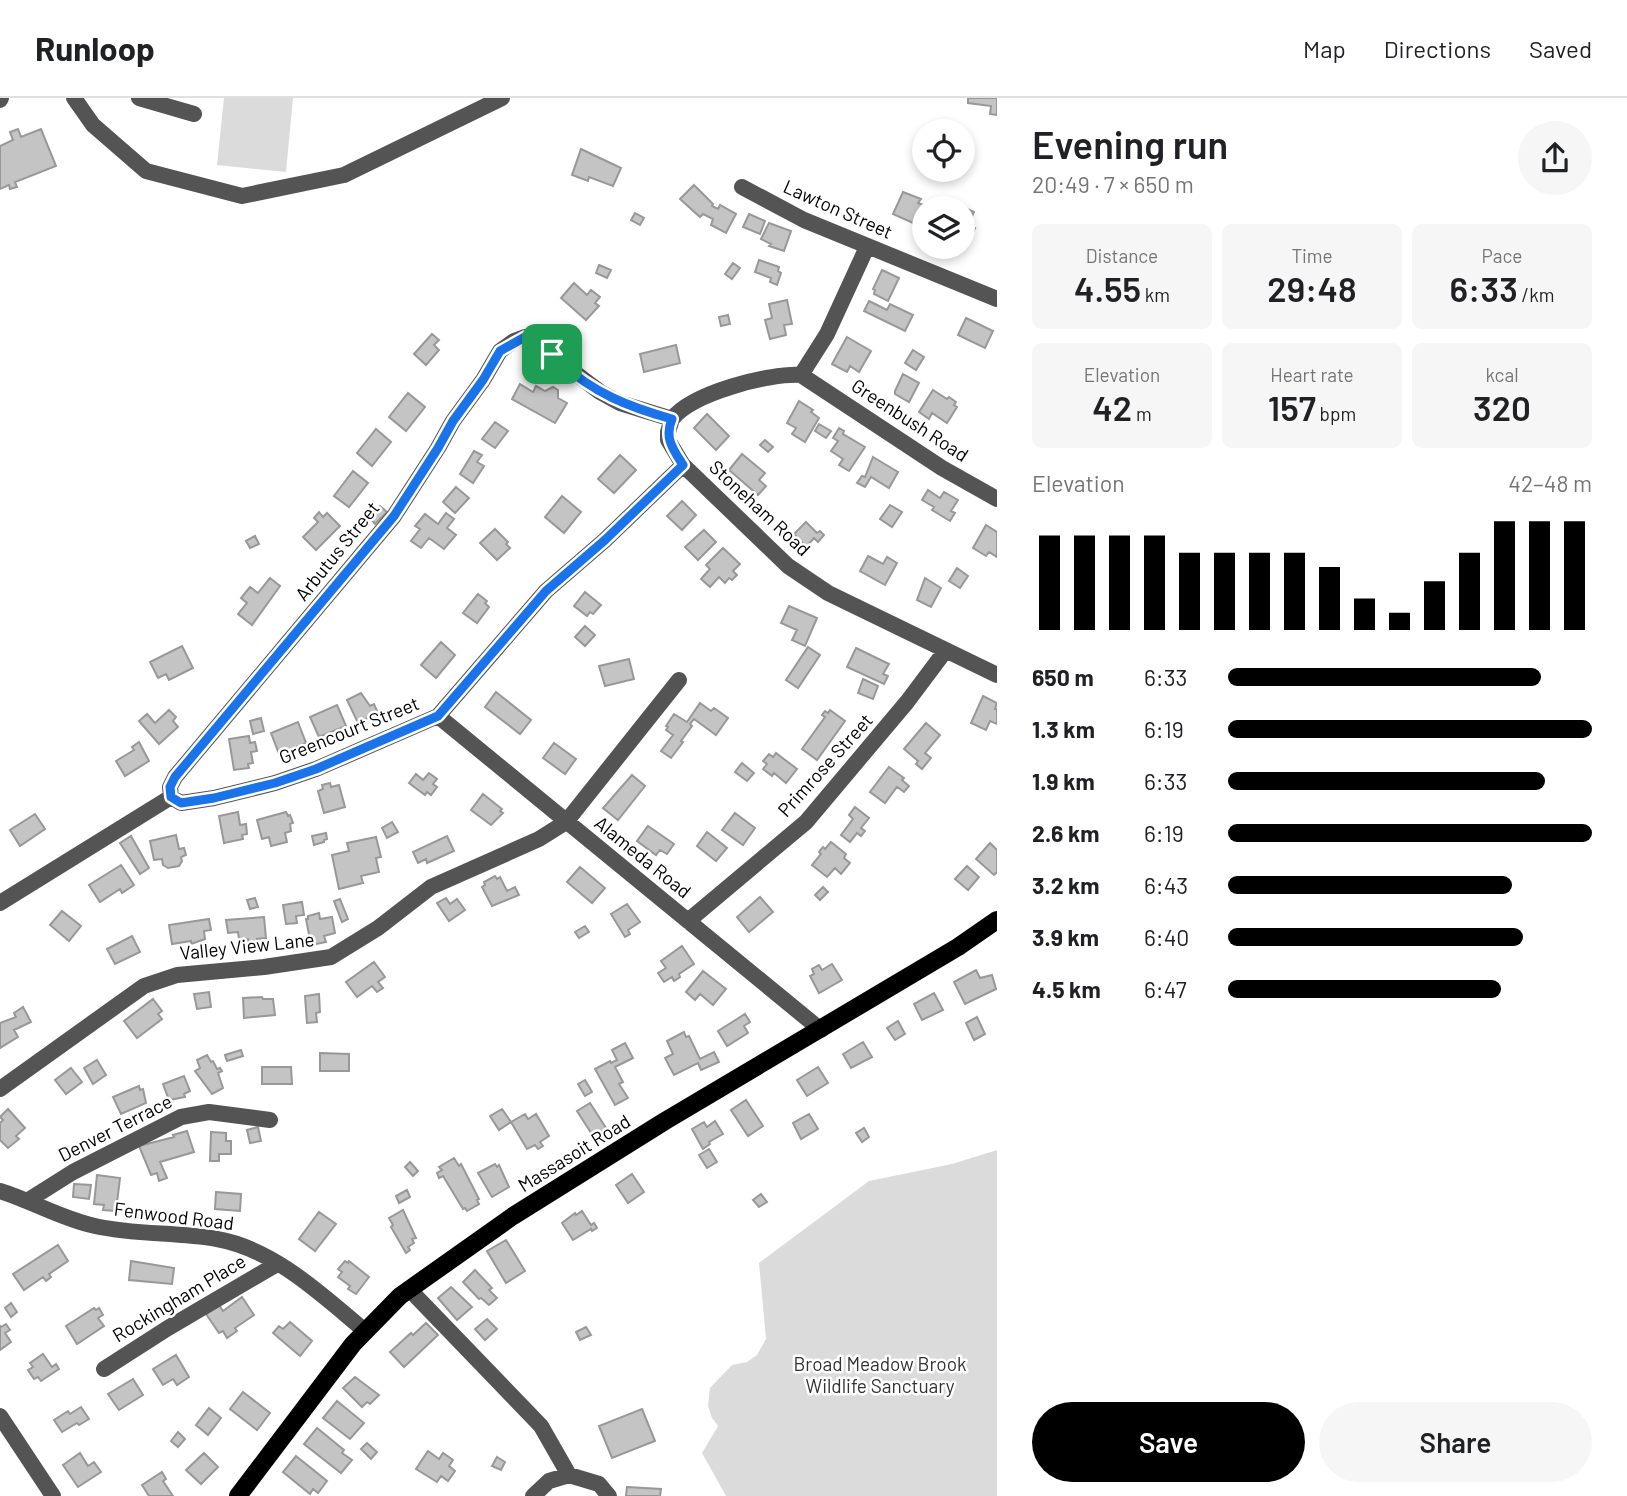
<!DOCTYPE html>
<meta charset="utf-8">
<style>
body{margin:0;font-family:Barlow,sans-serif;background:#f6f6f6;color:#202124;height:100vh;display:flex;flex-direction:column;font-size:26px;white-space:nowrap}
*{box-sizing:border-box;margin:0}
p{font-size:23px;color:#757577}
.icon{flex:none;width:38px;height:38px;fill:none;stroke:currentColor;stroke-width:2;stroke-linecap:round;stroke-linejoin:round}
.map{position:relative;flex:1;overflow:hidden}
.panel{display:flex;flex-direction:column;background:#fff;width:630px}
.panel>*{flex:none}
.fabs{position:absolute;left:912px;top:21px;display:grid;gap:14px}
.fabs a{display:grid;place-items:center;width:63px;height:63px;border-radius:50%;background:#fff;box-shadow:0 4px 10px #0003;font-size:35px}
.pin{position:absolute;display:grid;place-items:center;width:60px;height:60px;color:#fff;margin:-30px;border-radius:14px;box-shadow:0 4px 10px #0006}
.round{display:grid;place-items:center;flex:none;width:74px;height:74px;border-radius:37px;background:#f6f6f6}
.overview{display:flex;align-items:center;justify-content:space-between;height:119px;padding:0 35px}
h1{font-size:38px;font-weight:600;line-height:52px}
.metrics{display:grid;grid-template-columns:repeat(3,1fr);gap:10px;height:119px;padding:7px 35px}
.metrics div{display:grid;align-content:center;border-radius:10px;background:#f6f6f6;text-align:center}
.metrics b{font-size:35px;font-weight:600}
.metrics small{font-size:19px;font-weight:400}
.metrics p{font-size:19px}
.chart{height:196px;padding:14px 35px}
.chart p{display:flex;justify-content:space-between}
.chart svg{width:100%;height:126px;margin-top:7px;stroke:#000;stroke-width:6}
.primary-button{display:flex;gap:14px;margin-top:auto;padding:14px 35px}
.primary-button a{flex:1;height:80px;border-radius:42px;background:#000;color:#fff;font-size:28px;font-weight:600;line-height:80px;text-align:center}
.primary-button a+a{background:#f6f6f6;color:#202124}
ul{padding:0 35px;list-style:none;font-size:23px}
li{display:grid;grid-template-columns:112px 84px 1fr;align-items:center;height:52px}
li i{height:18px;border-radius:9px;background:#000}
header{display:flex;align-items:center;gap:42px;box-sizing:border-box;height:98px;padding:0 35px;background:#fff;border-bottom:2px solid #e0e0e0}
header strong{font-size:33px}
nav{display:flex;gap:38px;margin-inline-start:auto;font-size:24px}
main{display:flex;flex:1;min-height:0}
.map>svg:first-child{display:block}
</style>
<header>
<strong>Runloop</strong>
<nav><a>Map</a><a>Directions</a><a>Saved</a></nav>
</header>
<main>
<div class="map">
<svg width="997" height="1398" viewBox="0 0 997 1398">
<rect width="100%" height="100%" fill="#fff"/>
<!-- green -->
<path fill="#dbdbdb" d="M224,0H293L286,74L217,67Z
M997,1052V1398H726L702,1355L718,1328L712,1320L708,1308L710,1290L732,1267L747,1264L757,1257L766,1241L759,1165L869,1083L952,1066Z"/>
<!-- building -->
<path fill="#c4c4c4" stroke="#989898" stroke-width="2" d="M968,0H997V17L990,16L991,8L968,5Z
M18,31L21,39L41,31L56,68L15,84L17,89L10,91L9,87L0,91V48L13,42L10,34Z
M581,51L621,70L613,88L589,79L588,83L572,77Z
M694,87L713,106L712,108L718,111L720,107L736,116L726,135L711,127L713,121L703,116L700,119L680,101Z
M903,94L921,101L918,105L931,110H924V130L893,116Z
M959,107L974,114L968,127L975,130L966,149L962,148V110H958Z
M635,115L644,120L640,127L631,122Z
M749,116L765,123L760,136L743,129Z
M769,125L791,133L784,153L769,148L771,146L761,141Z
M759,162L779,169L778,173L781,175L777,187L770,184L771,180L755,174Z
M733,165L740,170L732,181L725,176Z
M599,167L611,172L607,180L596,175Z
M882,172L899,180L888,203L874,196L875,192L873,191Z
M574,185L587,197L591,192L600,199L595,205L599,208L586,222L561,200Z
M787,202L792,226L784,227L786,237L770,241L765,222L772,220L769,206Z
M869,203L887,212L890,206L913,217L905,233L864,213Z
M728,217L730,226L721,228L719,219Z
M966,220L993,233L985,250L958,237Z
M432,236L439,242L434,247L439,252L426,267L414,256Z
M847,239L871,253L859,274L850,268L847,274L832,266Z
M676,247L680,265L644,274L640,256Z
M913,252L924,259L916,272L905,265Z
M903,276L919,285L909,304L895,296V293Z
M520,286L533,294L536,288L545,293L553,289L558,292V300L567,305L555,325L512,301Z
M933,292L947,301L949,299L956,304L954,307L957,309L947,325L932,315L929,321L919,314Z
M408,295L425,309L406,333L389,319Z
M799,303L813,312L811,314L819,320L805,344L792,336L796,330L787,325Z
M707,316L729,338L716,352L694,330Z
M495,324L508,333L495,350L482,341Z
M819,326L831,333L826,340L815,333Z
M839,330L844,333L843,336L865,349L849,373L839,367L843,361L831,353L838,343L833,340Z
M376,331L391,344L372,368L357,355Z
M765,342L773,349L768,354L760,347Z
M474,353L482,357L477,364L484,368L473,385L460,376Z
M742,356L765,375L759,382L766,388L758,397L729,372Z
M620,357L636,372L614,395L598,381Z
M873,359L898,374L889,390L871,379L865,389L857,385L862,378L865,379Z
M353,373L368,385L349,409L334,398Z
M456,389L469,400L455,415L443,404Z
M928,392L940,400L944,394L958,402L951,413L955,415L950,423L932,412L934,409L922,402Z
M562,398L581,414L564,435L545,419Z
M682,403L696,417L682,432L667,418Z
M890,407L902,414L892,429L880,421Z
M380,408L387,414L375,426L369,419Z
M319,414L323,419L327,415L340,428L316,452L303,439L318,424L314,420Z
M446,415L454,421L447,430L456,437L444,451L429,440L421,450L411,443L420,431L415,428L425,416L438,426Z
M806,424L817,435L820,433L824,437L818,444L814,440L806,449L794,436Z
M986,427L997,434V459L989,454L986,458L973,450Z
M495,431L508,444L506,446L510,450L497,462L480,445Z
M704,432L716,444L698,462L685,449Z
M255,438L259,446L250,450L246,443Z
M723,450L740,466L733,473L737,477L732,482L729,480L725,485L719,479L710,489L701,481L710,471L706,467Z
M868,458L883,466L887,459L897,465L885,487L860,473Z
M957,470L968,478L960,490L949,483Z
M270,480L280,488L252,527L238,516L247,505L241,500L250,489L258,495Z
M925,480L941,490L931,509L917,502Z
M585,494L601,507L593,516L590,514L587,518L574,508Z
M478,496L487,503L485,505L489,509L477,525L463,515Z
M789,508L817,520L805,548L792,542L797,532L781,525Z
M585,528L595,537L585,548L575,539Z
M441,544L455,557L436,580L421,567Z
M182,548L193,570L169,582L166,576L158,580L150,564Z
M808,549L820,557L798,590L786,582Z
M856,550L889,566L883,576L888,578L884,586L847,569Z
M629,561L634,581L605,588L599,568Z
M863,581L878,588L873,601L858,595Z
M496,594L531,622L520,636L485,609Z
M361,595L370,608L374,606L378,615L358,625L347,602Z
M983,598L997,605L995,611H997V626L990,623L986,632L971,625Z
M700,605L711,613L714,610L728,620L716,637L694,621L690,626L692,628L681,643L683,644L671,660L661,653L673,637L666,632L668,629L666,628L674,616L687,624Z
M337,607L346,628L319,639L310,619Z
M169,612L176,619L173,623L178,629L159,646L139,623L147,616L155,625Z
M830,612L845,623L817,662L802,651L825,619L822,617L825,613L828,615Z
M261,620L264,633L253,636L250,623Z
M298,624L306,645L279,656L271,635Z
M926,625L940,637L925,655L931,660L922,671L916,666L918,663L904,651Z
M249,638L250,645L255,644L257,653L251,654L253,665L248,666L249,670L234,672L229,641Z
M139,644L149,663L125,678L116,663L134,652L132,649Z
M554,645L576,661L565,676L543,660Z
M776,655L797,671L786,685L774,675L772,678L763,671L767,666L763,663L769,656L773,659Z
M742,665L754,675L747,683L735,674Z
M889,669L904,680L902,682L909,688L904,694L897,689L885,705L870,694Z
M429,675L437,681L433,686L437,689L431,697L427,694L425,697L409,685L416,676L423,682Z
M632,677L645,688L618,722L603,710Z
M330,685L331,689L339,687L345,709L324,715L318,693L323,691L322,687Z
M483,696L502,711L500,713L503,715L491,727L471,712Z
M855,709L869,720L861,730L865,733L861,738L857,735L850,744L841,737L853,721L849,717Z
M238,714L240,727L246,726L247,736L242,737L243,741L224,745L219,718Z
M286,714L288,718L290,717L293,725L290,726L291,733L285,735L287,744L271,748L269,739L262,741L257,722Z
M735,715L755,730L743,747L722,732Z
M35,716L45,731L20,748L10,732Z
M392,724L398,734L387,740L382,730Z
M648,728L674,746L667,756L660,752L656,757L637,743Z
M707,734L727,750L716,763L697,748Z
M326,735L327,741L324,742V744L314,747L312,738Z
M176,737L179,751L184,750L186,757L181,759L182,763L179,768L168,770L163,767L162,761L154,762L150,743Z
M131,738L149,770L140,776L120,745Z
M447,738L454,753L427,765L426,761L418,765L413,754Z
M376,739L381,759L376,760L379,774L361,778L363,785L339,791L332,757L349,753L347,745Z
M831,744L846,756L844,760L850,765L841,776L835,770L827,779L812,767L821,756L819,754L823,749L825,751Z
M990,745L997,752V774L994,777L976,761Z
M121,767L134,787L122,795L120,791L100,804L89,787Z
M967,768L979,779L968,792L955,781Z
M580,769L605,790L592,805L567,784Z
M495,778L497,781L500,779L507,793L515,789L519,797L492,808L482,789L485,787L484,784Z
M823,789L828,794L820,802L815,797Z
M760,799L773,814L749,834L737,819Z
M255,800L258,809L250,811L247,802Z
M446,800L450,806L457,801L465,812L449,823L437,805Z
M340,801L348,821L342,824L334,803Z
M302,804L304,817L296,818L297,825L286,826L283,807Z
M627,806L640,824L628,832L630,836L625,839L611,816Z
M62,813L81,828L69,843L50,827Z
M319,815L320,821L332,819L335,835L324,838L326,844L311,847L306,821H308V818Z
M264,819L266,840L257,841V844L249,845L248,841L239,842L238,834L228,835L226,822Z
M209,821L211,832L204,833L205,841L191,846V843L172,846L169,827Z
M585,828L589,834L579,840L575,834Z
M132,838L140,854L115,866L107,851Z
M682,848L694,866L679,876L680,879L674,883L672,879L664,884L658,875L666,870L661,863Z
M374,864L385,879L378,884L383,890L377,894L372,888L357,899L346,884Z
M832,866L842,882L819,895L810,878L814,876L812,871L819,867L822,872Z
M976,872L980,880L992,877L996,891L965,906L954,884Z
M703,873L726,891L713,907L700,896L695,902L686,894Z
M209,894L211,909L197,911L194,896Z
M934,895L943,912L922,922L914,906Z
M319,896L320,914L316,915L317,924L307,925L305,898Z
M262,899L263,901H273L275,917L244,920L243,900Z
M153,901L162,913L158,916L162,921L137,940L124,923Z
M23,909L31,924L14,932L18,939L0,950V925L16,919L14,915Z
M745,916L750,924L744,928L748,935L727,948L718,933Z
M977,919L985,936L974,942L966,925Z
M898,923L905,936L895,942L887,930Z
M684,934L686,939L689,938L700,961L714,954L719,964L701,972L698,965L674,977L665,960L673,956L667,943Z
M863,944L872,959L851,970L843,956Z
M625,945L633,960L615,969L623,984L619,986L628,1000L615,1007L595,971L610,963L611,965L617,962L612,952Z
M241,952L243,958L227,963L225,957Z
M320,955L349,956V973H320Z
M207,957L211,964L213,963L217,971L220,970L222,973L218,975L223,990L212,996L195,973L200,970L197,962Z
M97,962L106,977L93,986L84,970Z
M262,969H291L292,986H262Z
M818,969L828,985L807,998L797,982Z
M71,970L82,984L66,996L55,982Z
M184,978L190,993L184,996L185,999L169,1002L163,986Z
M585,982L592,994L585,998L578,986Z
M139,988L140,992L143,991L146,1005L121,1016L113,999Z
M746,1002L763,1028L748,1038L731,1012Z
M590,1005L606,1030L593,1038L577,1013Z
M8,1011L25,1030L16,1038L19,1041L8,1050L0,1042V1025L3,1022L0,1019Z
M502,1011L511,1024L499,1032L490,1018Z
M525,1016L528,1021L536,1016L549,1038L540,1044L543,1048L538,1051L535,1047L527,1051L511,1024Z
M809,1016L818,1031L801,1041L793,1025Z
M715,1023L723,1036L709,1044L710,1046L703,1051L692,1031L704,1024L707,1029Z
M258,1029L261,1043L250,1045L247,1032Z
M864,1030L869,1039L862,1044L856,1035Z
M187,1033L194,1054L160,1064L167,1080L159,1083L157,1075L151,1077L139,1048L174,1039L173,1037Z
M211,1034L226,1035V1043H231V1056H219V1063H210Z
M709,1051L717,1064L707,1070L699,1057Z
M454,1060L459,1068L461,1066L479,1101L477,1102L479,1106L467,1113L465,1110L463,1111L443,1078L439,1080L437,1075L442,1072L439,1069Z
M410,1064L418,1073L413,1078L405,1069Z
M495,1066L497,1069L499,1067L509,1089L492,1099L478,1075Z
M632,1076L644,1094L628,1105L616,1087Z
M97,1077L120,1080L116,1113L103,1112L104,1107L94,1106Z
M74,1086L91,1087L89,1101L73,1099Z
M407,1092L410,1099L399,1105L396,1098Z
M216,1094L241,1096L240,1113L215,1111Z
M761,1096L767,1104L759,1109L753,1102Z
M403,1112L416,1140L412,1141L414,1145L408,1149L410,1152L406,1155L391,1129L393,1127L389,1120Z
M582,1113L591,1127L594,1125L597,1130L592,1133L591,1131L573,1142L562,1125L575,1115L576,1117Z
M319,1114L336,1126L315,1153L299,1141Z
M506,1142L525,1173L506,1185L487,1153Z
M58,1147L68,1163L49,1176L51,1179L46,1183L43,1179L24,1192L13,1176Z
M131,1163L174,1170L172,1186L129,1182Z
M345,1163L348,1165L349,1163L369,1179L356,1196L348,1191L350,1188L338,1179L342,1174L338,1171Z
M475,1172L492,1190L489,1192L497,1200L489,1207L481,1200L479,1201L463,1184Z
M451,1189L472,1209L457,1222L438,1200Z
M242,1199L254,1217L235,1230L237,1233L227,1240L223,1233L219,1235L206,1216L219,1207L223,1213Z
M11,1205L17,1214L11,1219L5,1210Z
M94,1210L96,1212L99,1210L103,1217L98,1220L104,1228L77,1246L66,1228Z
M487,1221L497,1231L485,1242L475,1231Z
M290,1224L312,1243L300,1258L273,1235L279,1228L283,1231Z
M426,1225L438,1237L404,1269L390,1254L411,1235L413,1237Z
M6,1226L10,1232L5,1235L11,1244L0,1252V1228L1,1229Z
M586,1229L591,1237L580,1242L576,1234Z
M43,1256L52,1269L56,1266L59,1271L41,1283L38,1279L34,1281L28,1272L33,1269L30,1265Z
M176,1257L189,1279L177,1287L173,1281L163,1287L153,1271Z
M355,1279L379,1297L370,1306L367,1304L362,1309L343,1290Z
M133,1281L143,1297L119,1312L108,1296Z
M243,1294L270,1315L257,1332L230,1311Z
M337,1303L364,1325L350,1341L323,1320Z
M81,1309L89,1321L79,1327L77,1325L62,1334L54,1322L68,1313L70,1316Z
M209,1310L221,1320L208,1337L196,1327Z
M642,1311L655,1343L612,1360L599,1328Z
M317,1330L344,1352L342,1355L352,1362L341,1375L304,1346Z
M178,1334L185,1341L178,1349L171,1343Z
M367,1345L377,1354L371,1361L361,1351Z
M428,1353L439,1361L443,1355L453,1362L449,1368L455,1373L448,1383L441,1378L437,1384L416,1371Z
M80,1355L88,1368L94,1364L101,1374L78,1389L63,1367Z
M204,1355L218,1369L201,1386L186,1372Z
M296,1358L327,1383L318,1395L313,1391L310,1396L283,1374Z
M497,1359L505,1364L501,1372L492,1368Z
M162,1374L166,1381L163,1383L173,1398H149L142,1387Z
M627,1389L661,1391L660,1398H626Z"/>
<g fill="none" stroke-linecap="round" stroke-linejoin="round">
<!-- minor -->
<path stroke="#545454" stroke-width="16" d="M74,0L93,27L146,73L242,98L344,77L502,0
M139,0L194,16
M0,2L1,0
M742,89L804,122L997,201
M801,277L942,370L997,401
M672,321C692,295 769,275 801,277L827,236L867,149
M438,618L821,932
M171,699L170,689L175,679L394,418L438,350L453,323L483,282L500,253L514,243L525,239L536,241L563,266L600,294L620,305L672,321L668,334V342L683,367L788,468L828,495L997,577
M0,805L171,699L181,705L214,700L275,685L316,671L438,618L546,493L605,442L683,367
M688,823L806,724L907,604L946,552
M0,991L144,888L177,877L264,869L331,859L378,830L431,789L539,741L566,724L679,582
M0,1093C32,1103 62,1121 95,1128C135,1137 176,1134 217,1141C274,1151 322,1197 365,1233
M27,1103L73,1074L181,1019L209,1014L270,1022
M409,1191L541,1328L569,1377
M104,1271L168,1230L277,1166
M0,1318L53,1398
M533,1398L549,1383L569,1377L599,1386L609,1398"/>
<!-- major -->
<path stroke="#000" stroke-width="18" d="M238,1398L353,1246L400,1198L513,1118L665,1023L958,849L997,822"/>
</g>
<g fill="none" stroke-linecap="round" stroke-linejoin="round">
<defs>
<path id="route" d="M525,239C541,240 549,254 560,264C593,295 629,309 672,321C664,340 673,351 683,367L605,442L546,493L438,618L316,671L275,685L214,700L181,705L171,699L170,689L175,679L394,418L438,350L453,323L483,282L500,253Z"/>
</defs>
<!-- route casing -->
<use href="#route" stroke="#fff" stroke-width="14"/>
<!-- route -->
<use href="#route" stroke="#1a73e8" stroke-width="9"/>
</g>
<g text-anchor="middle" stroke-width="5" stroke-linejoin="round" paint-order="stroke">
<!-- street labels -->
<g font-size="19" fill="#000" stroke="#fff">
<text transform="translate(838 111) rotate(24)" y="7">Lawton Street</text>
<text transform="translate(910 322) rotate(33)" y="7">Greenbush Road</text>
<text transform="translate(760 410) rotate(43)" y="7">Stoneham Road</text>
<text transform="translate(337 453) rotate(-51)" y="7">Arbutus Street</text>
<text transform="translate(349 632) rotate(-22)" y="7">Greencourt Street</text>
<text transform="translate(825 667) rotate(-48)" y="7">Primrose Street</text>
<text transform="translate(643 759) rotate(39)" y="7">Alameda Road</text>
<text transform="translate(247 848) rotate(-6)" y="7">Valley View Lane</text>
<text transform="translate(115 1030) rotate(-27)" y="7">Denver Terrace</text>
<text transform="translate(574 1055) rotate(-32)" y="7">Massasoit Road</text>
<text transform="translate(174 1118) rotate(7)" y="7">Fenwood Road</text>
<text transform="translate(179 1200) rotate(-31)" y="7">Rockingham Place</text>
</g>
<!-- park labels -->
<g font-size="19" fill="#323232" stroke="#fff">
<text x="880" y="1273">Broad Meadow Brook<tspan x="880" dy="22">Wildlife Sanctuary</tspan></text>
</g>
</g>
</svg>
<div class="fabs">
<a><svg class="icon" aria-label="locate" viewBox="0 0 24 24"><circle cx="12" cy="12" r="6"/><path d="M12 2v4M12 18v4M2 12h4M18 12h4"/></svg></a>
<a><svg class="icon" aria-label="layers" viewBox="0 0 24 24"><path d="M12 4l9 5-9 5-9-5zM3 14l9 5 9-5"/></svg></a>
</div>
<div class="pin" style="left:552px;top:256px;background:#1e9e55"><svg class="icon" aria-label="arrive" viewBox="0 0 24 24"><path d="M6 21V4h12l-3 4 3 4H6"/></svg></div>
</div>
<section class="panel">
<div class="overview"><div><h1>Evening run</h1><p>20:49 · 7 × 650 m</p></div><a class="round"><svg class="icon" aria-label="share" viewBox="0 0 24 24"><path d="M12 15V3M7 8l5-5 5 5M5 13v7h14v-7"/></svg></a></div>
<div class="metrics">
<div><p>Distance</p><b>4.55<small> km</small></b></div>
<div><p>Time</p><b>29:48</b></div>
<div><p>Pace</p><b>6:33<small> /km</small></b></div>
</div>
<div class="metrics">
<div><p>Elevation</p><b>42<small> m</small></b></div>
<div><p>Heart rate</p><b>157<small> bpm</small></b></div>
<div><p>kcal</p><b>320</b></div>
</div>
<div class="chart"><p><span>Elevation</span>42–48 m</p>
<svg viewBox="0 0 160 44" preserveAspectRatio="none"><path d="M5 44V11M15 44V11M25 44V11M35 44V11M45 44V17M55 44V17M65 44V17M75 44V17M85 44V22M95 44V33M105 44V38M115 44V27M125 44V17M135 44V6M145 44V6M155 44V6"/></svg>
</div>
<ul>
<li><b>650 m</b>6:33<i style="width:86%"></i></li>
<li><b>1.3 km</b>6:19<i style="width:100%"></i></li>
<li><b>1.9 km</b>6:33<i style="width:87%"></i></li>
<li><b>2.6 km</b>6:19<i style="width:100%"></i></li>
<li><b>3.2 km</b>6:43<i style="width:78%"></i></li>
<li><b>3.9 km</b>6:40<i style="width:81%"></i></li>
<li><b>4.5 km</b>6:47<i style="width:75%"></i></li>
</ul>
<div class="primary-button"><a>Save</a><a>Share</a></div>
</section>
</main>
